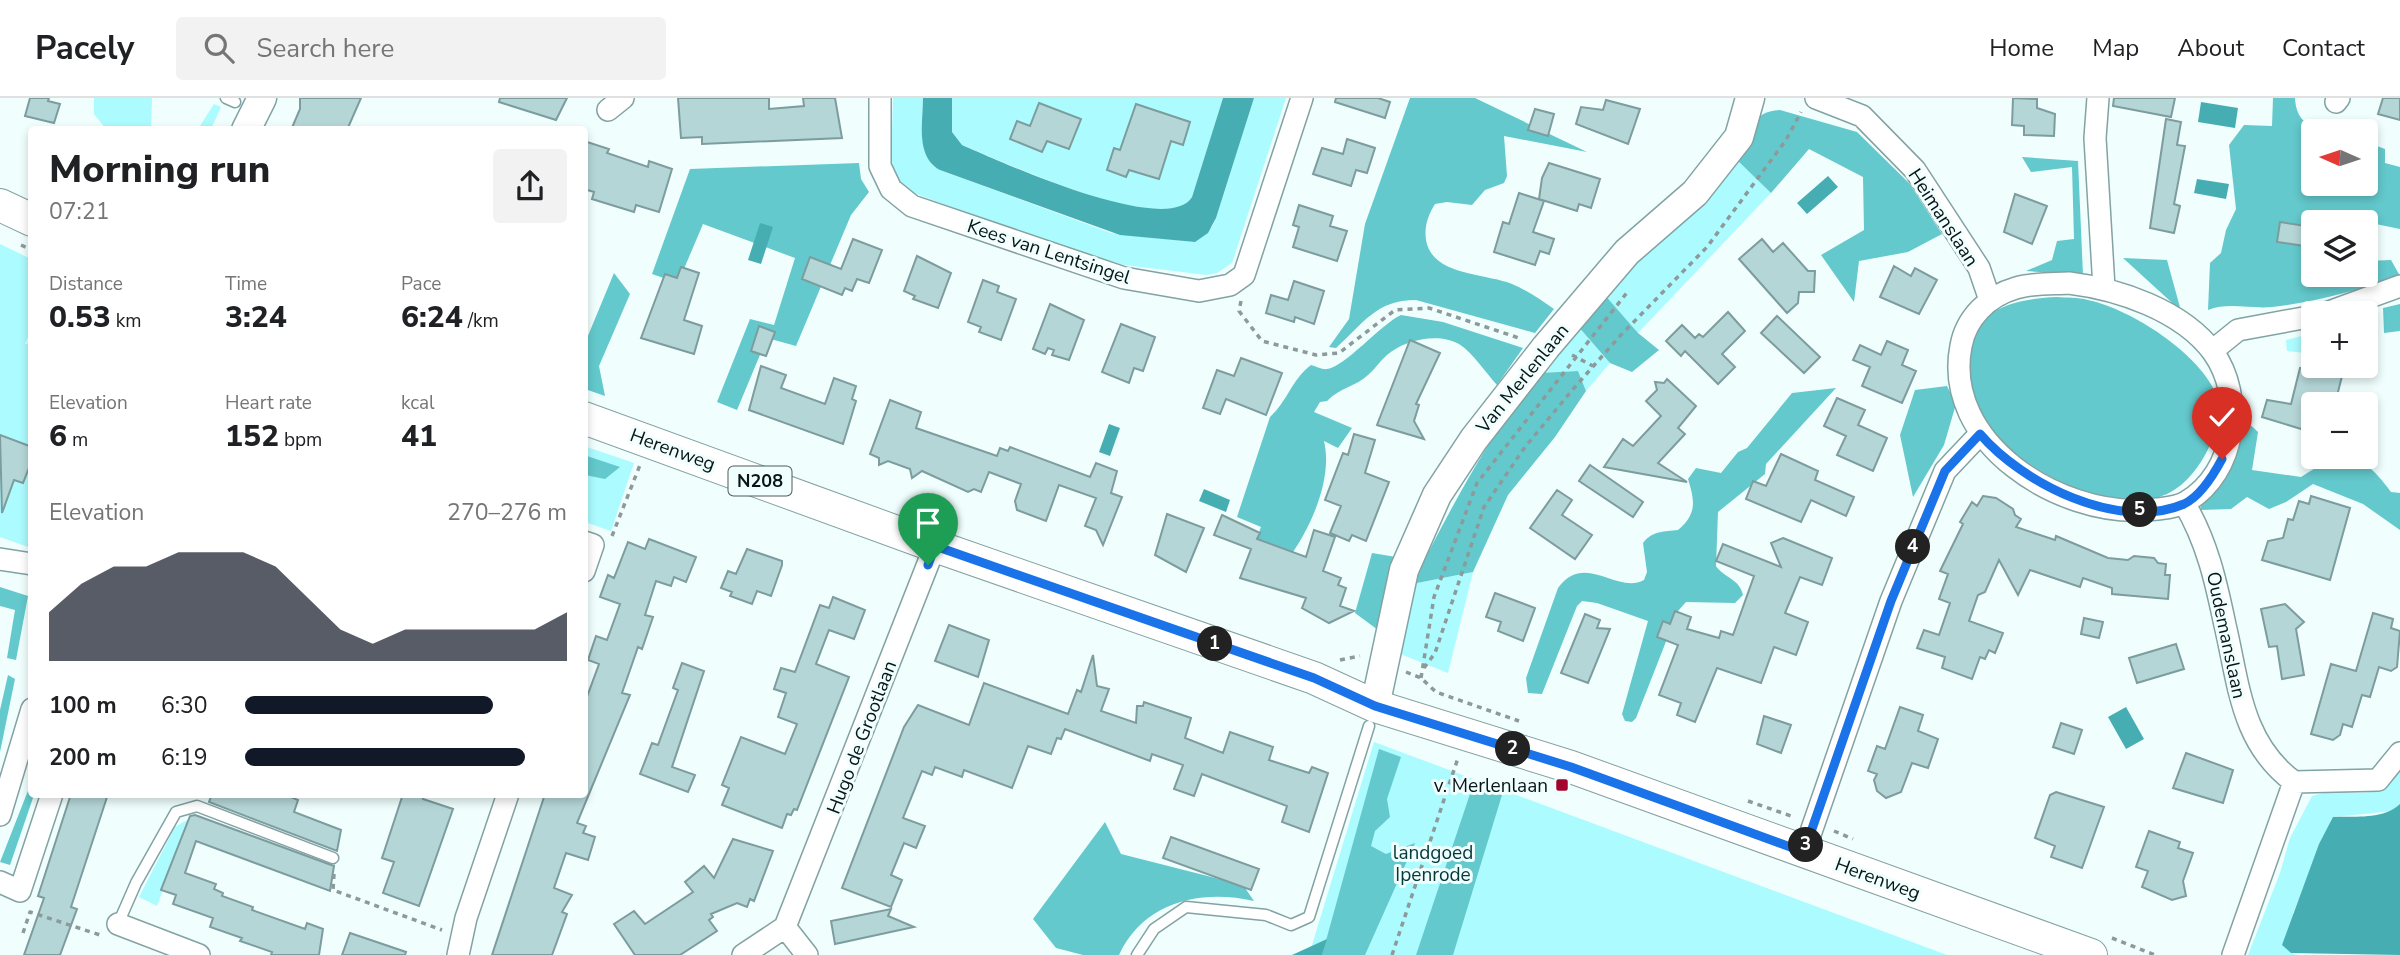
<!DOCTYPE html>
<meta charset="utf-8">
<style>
body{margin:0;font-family:"Nunito Sans",sans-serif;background:#f2f2f2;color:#202124;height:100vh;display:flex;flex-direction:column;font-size:26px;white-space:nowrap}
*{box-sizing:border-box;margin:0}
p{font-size:23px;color:#757577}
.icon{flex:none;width:38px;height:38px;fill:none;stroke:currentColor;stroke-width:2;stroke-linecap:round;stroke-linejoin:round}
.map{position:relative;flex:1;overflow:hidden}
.panel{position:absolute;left:28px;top:28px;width:560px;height:672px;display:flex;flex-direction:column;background:#fff;border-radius:7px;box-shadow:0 4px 10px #0003}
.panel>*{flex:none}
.needle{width:46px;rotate:273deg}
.controls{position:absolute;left:2301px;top:21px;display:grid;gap:14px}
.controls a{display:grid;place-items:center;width:77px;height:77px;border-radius:7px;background:#fff;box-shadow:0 4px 10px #0003;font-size:35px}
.pin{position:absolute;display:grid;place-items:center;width:60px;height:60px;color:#fff;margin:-72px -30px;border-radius:50% 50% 50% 0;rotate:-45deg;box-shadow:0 0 7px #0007}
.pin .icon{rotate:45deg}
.km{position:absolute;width:35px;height:35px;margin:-18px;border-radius:50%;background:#222;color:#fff;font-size:19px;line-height:35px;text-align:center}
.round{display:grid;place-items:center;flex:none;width:74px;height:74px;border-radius:7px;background:#f2f2f2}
.overview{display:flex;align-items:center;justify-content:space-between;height:119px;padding:0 21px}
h1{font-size:38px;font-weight:800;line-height:52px}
.figures{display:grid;grid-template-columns:repeat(3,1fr);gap:10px;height:119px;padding:7px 21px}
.figures div{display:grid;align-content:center}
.figures b{font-size:30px;font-weight:800}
.figures small{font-size:19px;font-weight:400}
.figures p{font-size:19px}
.chart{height:196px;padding:14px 21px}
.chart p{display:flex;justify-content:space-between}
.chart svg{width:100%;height:126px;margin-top:7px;fill:#111827;opacity:.7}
ul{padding:0 21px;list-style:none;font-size:23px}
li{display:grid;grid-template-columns:112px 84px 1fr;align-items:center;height:52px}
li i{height:18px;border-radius:9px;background:#111827}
header{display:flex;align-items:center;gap:42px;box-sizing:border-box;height:98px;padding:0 35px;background:#fff;border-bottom:2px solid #e0e0e0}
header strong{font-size:33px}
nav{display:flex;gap:38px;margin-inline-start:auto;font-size:24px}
.search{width:490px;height:63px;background:#f2f2f2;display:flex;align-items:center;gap:18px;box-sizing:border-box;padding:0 24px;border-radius:7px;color:#757577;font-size:26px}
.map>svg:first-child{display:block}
</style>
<header>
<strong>Pacely</strong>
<div class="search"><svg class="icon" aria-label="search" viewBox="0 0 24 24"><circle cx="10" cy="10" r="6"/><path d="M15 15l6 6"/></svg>Search here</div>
<nav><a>Home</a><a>Map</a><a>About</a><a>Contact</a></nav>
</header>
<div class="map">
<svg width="2400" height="857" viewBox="0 0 2400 857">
<rect width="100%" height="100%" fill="#f0fefe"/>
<!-- green -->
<path fill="#acfbfe" d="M94,0H152L151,31H106L94,16Z
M893,0H923C923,24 916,59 940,72L1111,135L1195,144L1212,129L1216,120L1254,0H1286L1232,165L1217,175L1207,177L1116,166L1082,158L911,94L895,82L891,69Z
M952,0H1223L1192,99C1166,141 1001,62 962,47L952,34Z
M214,6L221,9L211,31H198Z
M1736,61L1771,95L1638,235L1604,196Z
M0,146L31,161V232L25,246L31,245V450L0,439Z
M1577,227L1610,265L1586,293L1578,273L1539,275Z
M2313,235V256L2287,253L2286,242Z
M584,348L634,365L611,433L585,424Z
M1473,474L1448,575L1393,553L1412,486Z
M1374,644L1947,857H1309Z
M2400,670V706L2393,713L2333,719L2293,815L2291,855L2297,857H2248L2280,775L2290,740L2312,698C2351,684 2375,712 2400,670Z
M189,721L157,808L139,799L175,729Z"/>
<!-- forest -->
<path fill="#63c9cc" d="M1410,0H1475L1587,54L1504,38L1507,78L1504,85L1485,92L1472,107L1447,104L1435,106C1428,117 1424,129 1426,142C1432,178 1485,175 1512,186C1528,193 1541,202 1554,211L1535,235L1416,202C1376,202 1364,225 1336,250L1329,249L1349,221L1365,126Z
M2273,0H2295C2296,18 2303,24 2318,33H2314V86H2366V44L2385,51V65L2400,69V131L2366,124H2314V177H2366V163L2391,162L2400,178C2357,192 2317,204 2272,209C2250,211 2228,204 2208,212L2210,165L2221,155L2226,132L2236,111L2229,47L2244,27L2272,28Z
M1780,12L1857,34L1909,85L1942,136L1908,154L1859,163L1854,204L1821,157L1864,132L1863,79L1809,51L1771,95L1736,61C1748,37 1750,13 1780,12Z
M2022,59L2078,63L2083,177L2026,173L2052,162L2057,143L2074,141L2072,69L2031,74Z
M859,65L861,81L869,94L851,117L796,248L767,240L737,312L717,304L750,221L774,227L795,160L703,126L678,185L652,176L690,71Z
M2123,160L2167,162L2181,213Z
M614,175L630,196L599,268L605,298L585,291V245Z
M1604,196L1638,235L1659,252L1632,274L1610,265L1577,227Z
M2057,199C2067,200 2078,199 2088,202C2131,211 2201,256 2217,298C2223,314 2217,330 2211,345C2202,365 2188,386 2167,396C2108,423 2005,363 1974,312C1970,304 1970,290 1969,281C1959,218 2003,201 2057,199Z
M2400,206V233L2384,235L2383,210Z
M1401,217L1443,224L1523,250L1497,287C1486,275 1473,255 1459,246C1438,234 1404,242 1387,257C1380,263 1375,271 1368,277C1355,289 1341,289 1327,303L1320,304L1314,314L1352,330L1338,350L1324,343C1333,381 1311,429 1289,460L1251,456L1261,429L1237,419L1270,319C1287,304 1292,281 1311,267C1315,268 1323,272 1327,271C1345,269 1381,226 1401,217Z
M1578,273L1586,293L1555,339L1508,397L1473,474L1412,486C1450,412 1487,340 1539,275Z
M1947,288L1956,306L1944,347L1913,399L1900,337L1915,292Z
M1836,290L1766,366L1765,376L1718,414L1716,468C1724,480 1740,481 1743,497L1735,505L1686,504L1678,513L1636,620L1632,624L1625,623L1622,616L1648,523L1597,505L1582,503L1577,508L1542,596L1528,595L1526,580L1558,490C1585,453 1617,497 1644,482L1647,474L1643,445C1653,432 1664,434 1678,432C1697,416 1695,403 1688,381L1696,370L1721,375L1738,354L1747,350L1792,295Z
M2241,318L2258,334L2252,372L2301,379C2342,351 2361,352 2391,394L2400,395V432L2363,406L2313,386L2286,404L2269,411L2247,399L2231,411L2200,412L2204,396Z
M584,357L620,369L605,381L585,377Z
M1372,455L1396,459L1378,532L1355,515Z
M0,489L28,498L16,562L7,560L15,512L0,508Z
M8,577L15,581L0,654V612Z
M1379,651L1401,659L1387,701L1390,719L1375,733L1371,748L1386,756L1415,745L1365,857H1322Z
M31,685L34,697L10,767L0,764Z
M1473,687L1502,697L1453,857H1416Z
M1105,724L1121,756L1243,787L1254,803C1202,791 1144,803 1119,857H1083L1056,850L1033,821Z"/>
<!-- water -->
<path fill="#46aeb2" d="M923,0H952V34L962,47C999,63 1167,140 1192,99L1223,0H1254L1216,120L1208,135L1195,144L1120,137L940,72C915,58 923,24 923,0Z
M2201,4L2238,10L2235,30L2198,24Z
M1828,78L1838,89L1807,116L1797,105Z
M2197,81L2229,86L2226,101L2194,95Z
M760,125L773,129L761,166L748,162Z
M1109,326L1120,330L1110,358L1099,354Z
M1204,391L1230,402L1226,414L1199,403Z
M2126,609L2144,641L2126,651L2108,619Z
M2400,706V857L2291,855L2282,847L2319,746L2333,719C2354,718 2383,722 2400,706Z
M1327,841L1322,857H1292Z"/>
<!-- building -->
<path fill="#b5d6d7" stroke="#7c9c9d" stroke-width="2" d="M30,0H49L48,3L60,6L54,25L25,18Z
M300,0H361L347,32H291L300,11Z
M500,0H567L556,22L499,4Z
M678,0H769V11L804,8L803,0H835L842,40L702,46V39L681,40Z
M1336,0H1378L1390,4L1385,20L1335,4Z
M2013,0L2037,1V10L2055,16L2054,38L2024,37V28L2012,27Z
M2114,0H2175L2171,19L2113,8Z
M2383,0H2400V22L2378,16Z
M1606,2L1640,11L1628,46L1576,26L1581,9L1603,12Z
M1039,5L1081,21L1069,51L1047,43L1042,54L1010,41L1017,23L1030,28Z
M1136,6L1190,24L1183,47L1171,43L1159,81L1129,72L1126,79L1107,72L1114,50L1120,52Z
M1535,11L1554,16L1548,38L1528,32Z
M2166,21L2181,24L2177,47L2185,48L2174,106L2180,108L2174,135L2150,130Z
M1347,41L1375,50L1367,75L1356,72L1351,88L1313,76L1322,50L1343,56Z
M584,43L609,51L607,55L648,69L649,63L672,71L659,114L636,107L634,114L592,101L594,94L584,91Z
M1549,65L1600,81L1591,110L1579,106L1577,113L1539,101L1542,80Z
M1519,95L1544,103L1533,134L1554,141L1549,156L1540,153L1535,167L1494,154L1503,124L1509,126Z
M2015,96L2047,108L2032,146L2004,134Z
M1299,107L1333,118L1330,128L1347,133L1337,163L1293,149L1299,129L1293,127Z
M2280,124L2306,128L2305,148L2277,144Z
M853,141L882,152L869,185L857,181L852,193L845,190L842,197L802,181L810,159L841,171Z
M1762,141L1773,154L1783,145L1808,173H1815L1814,194H1799L1798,205L1787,215L1739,161Z
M917,158L951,175L938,210L913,201L915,198L904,193Z
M1894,168L1911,178L1915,170L1937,182L1919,216L1880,199Z
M681,169L699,175L684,222L702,228L694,256L641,240L665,176L677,180Z
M983,182L999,188L997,194L1016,201L1001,242L979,234L981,229L968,224Z
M1294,183L1324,193L1314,226L1295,219L1294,224L1266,215L1271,197L1288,202Z
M1050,206L1084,222L1069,262L1052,257L1054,252L1048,250L1045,256L1033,251Z
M1728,214L1745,233L1722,256L1735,269L1718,286L1685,253L1681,258L1666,243L1682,227L1695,240L1699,236L1703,239Z
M1777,218L1820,259L1804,275L1761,235Z
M1121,226L1155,239L1143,273L1134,270L1129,285L1102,274Z
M759,228L775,234L766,258L751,253Z
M1410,242L1440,255L1416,306L1419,307L1414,323L1424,341L1377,327Z
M1887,243L1908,252L1902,267L1916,273L1902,305L1862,288L1870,269L1853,262L1860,247L1881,257Z
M1241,260L1282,275L1266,317L1226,301L1220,316L1203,310L1217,272L1234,278Z
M761,268L786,277L781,290L825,306L834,280L856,288L852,301L856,303L843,346L749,312Z
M2300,270L2342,278L2335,306H2314V335L2262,319L2267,302L2291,306Z
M1667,281L1696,308L1678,330L1685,336L1658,365L1687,384L1604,369L1623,341L1633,348L1661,318L1646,303L1657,292L1655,284L1664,285Z
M1837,300L1865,312L1858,327L1887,340L1873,373L1837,357L1846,338L1824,328Z
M890,302L921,314L916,330L997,358L1000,350L1008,353L1010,349L1090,379L1096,365L1117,373L1111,395L1122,399L1103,447L1096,432L1085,428L1096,400L1059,387L1046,423L1017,412L1015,403L1021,386L989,374L981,394L974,391L968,394L922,373L912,380L910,371L888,363L879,367V360L870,356Z
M1354,336L1375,342L1365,375L1389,384L1366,443L1352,437L1349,443L1330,435L1341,408L1325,402L1343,355L1348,357Z
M0,337L32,349V362L23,385L14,382L2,415Z
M1781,356L1818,373L1815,382L1854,399L1846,418L1811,402L1801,424L1746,401L1753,383L1766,388Z
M1590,367L1643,404L1633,419L1579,383Z
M1557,392L1572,402L1562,417L1592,437L1575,461L1530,430Z
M1983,398L1996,400L2013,411L2015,417L2021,421L2016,429L2055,442L2056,438L2108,460L2128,462L2134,458L2154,460L2158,465L2166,466L2165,477H2170L2168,501L2112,496V490L2083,480L2080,489L2030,472L2018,497L1999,462L1985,494L1978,497L1969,523L2003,535L1995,555L1989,552L1985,561L1980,559L1972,581L1942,570L1945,559L1917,550L1924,532L1939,537L1950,505L1939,501L1948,476L1940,473L1963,426L1960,424L1972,404L1977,408Z
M2311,398L2350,410L2330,482L2262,462L2268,443L2283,440L2288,421L2293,422L2299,403L2309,406Z
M1167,416L1204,430L1186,474L1155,457Z
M1222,417L1260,435L1257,441L1306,459L1314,432L1335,439L1323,473L1341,480L1338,487L1346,490L1340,508L1354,513L1329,525L1302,510L1306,500L1240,480L1251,451L1214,437Z
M1783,440L1832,460L1822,487L1800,479L1785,515L1808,524L1796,557L1774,549L1761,585L1717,570L1695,624L1677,617L1681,605L1659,597L1678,547L1657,539L1663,523L1670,526L1675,513L1691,519L1687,531L1719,540L1721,533L1733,537L1754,478L1716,463L1723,446L1781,469L1771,445Z
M649,441L696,459L686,484L674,479L671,488L656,483L645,517L653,519L642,551L638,549L622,595L630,597L577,725L586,728L583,735L595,739L588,762L566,755L554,790L572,797L562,814L567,816L552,857H492L545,696H584V607L599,566L588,562L596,538L607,542L620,506L600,499L608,477L614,480L628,444L645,451Z
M747,451L782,463V467L771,498L757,493L752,506L730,498L732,494L721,490L728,473L736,476Z
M1495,495L1535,510L1523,543L1498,533L1501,524L1486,519Z
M833,499L865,512L854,541L829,532L816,566L849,579L797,712L794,711L791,717L787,716L782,730L722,707L729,690L722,687L741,639L785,656L797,626L778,619L786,595L774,591L781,570L795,574L820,507L829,510Z
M2285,506L2304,524L2296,531L2304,577L2282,581L2277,548L2269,549L2261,511Z
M2373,515L2393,521L2391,530L2400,533L2397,569L2391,573L2379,569L2370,599L2362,597L2352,629L2343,626L2340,637L2333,642L2311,636L2331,566L2356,573Z
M1585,516L1600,522L1597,530L1610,531L1588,585L1561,575Z
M2084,520L2103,524L2099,540L2081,536Z
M949,527L989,542L978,579L935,563Z
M2176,546L2184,571L2137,585L2129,560Z
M1093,557L1097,588L1109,591L1101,613L1136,625L1137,608H1143L1144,604L1191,620L1185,640L1223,655L1230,634L1273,649L1269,662L1309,675L1312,669L1328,675L1309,734L1282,724L1287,708L1202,676L1194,698L1174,691L1183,667L1152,656L1150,663L1065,631L1061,641L1057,640L1051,656L1028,648L1012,690L964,672L962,679L935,669L932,677L922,673L903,720L925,728L916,750L904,745L891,777L902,782L891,809L842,790L904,629L918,607L969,627L984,585L1068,616L1077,592L1081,594Z
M682,565L704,573L672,669L695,677L688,694L640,676L652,645L658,647L678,592L673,590Z
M1900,609L1923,617L1918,633L1938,641L1928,670L1912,665L1901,694L1886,700L1877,693L1874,682L1877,676L1868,673L1877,648L1885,651Z
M1764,618L1791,627L1781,655L1757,646Z
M2061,625L2082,632L2074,656L2053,649Z
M2186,655L2233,672L2223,705L2173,690Z
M2056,694L2104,709L2082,770L2051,759L2055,748L2035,740L2050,697Z
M71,696H108L71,809L77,811L60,857H24L44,800L38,798Z
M212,696H284L298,702L294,714L341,732L337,753L209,704Z
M403,696H424L423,701L453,711L419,808L383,795L394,764L382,760Z
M195,717L334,768L330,793L196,743L185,775L216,786L214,791L223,795L222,798L253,809L252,812L305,831L307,825L323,831L319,857H271L272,854L240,843L242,840L210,829L213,820L173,806L176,797L161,792L190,718Z
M2149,733L2180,744L2178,750L2193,755L2183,783L2186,798L2172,802L2142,789L2148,773L2136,769Z
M1171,739L1259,771L1251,792L1163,760Z
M733,741L773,753L754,803L750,801L747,809L737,805L711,816L713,819L709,822L717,833L680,857H635L614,826L634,813L645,826L693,794L685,784L704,768L714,780Z
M891,811L888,818L914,829L835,846L831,823Z
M350,835L406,854L405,857H342Z"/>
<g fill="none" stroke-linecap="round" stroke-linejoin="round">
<defs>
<path id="lane" d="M226,0L235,4
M118,826L136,785L176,714L197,708L333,760
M1137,857L1154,831L1186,809L1266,817L1291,827L1309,819L1369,628"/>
<path id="street" d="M880,0V68L891,91L912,108L1124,180L1199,193L1230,187L1244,177L1302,0
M1816,0L1862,18L1915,72L1979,170L1990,202
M2098,0L2095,40L2104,190
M2336,4L2339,0
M608,12L623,0
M2069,185C2118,191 2182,212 2213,254C2245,299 2237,374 2186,404C2176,410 2157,411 2145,412C2059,418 1942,345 1961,248C1966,220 1988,198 2016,190C2033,185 2051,186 2069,185Z
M2326,215L2400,188
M2212,253L2238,232L2314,218
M2184,405C2207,443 2216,484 2225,527C2239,586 2241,645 2294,684
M584,444L593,447L584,473
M0,461L32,466
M2294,684L2378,682L2400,655
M0,717L32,611
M1804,754L1891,503L1945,373L1980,336
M0,784L20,793L52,696
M118,826L199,857
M785,829L935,448
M785,829L807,857
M458,857L466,820L508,696
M743,857L785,829
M2233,857L2294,684"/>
<path id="secondary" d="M246,32L262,0
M1375,608L1404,472L1437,397L1474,341L1546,249L1627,154L1695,95L1739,39L1750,0"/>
<path id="primary" d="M0,107L32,122
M584,320L935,448L1314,580L1375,608L1571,669L2091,857"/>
</defs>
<!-- lane casing -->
<use href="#lane" stroke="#83a2a3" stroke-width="13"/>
<!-- street casing -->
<use href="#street" stroke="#83a2a3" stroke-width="24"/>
<!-- secondary casing -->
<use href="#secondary" stroke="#83a2a3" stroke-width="31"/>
<!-- primary casing -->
<use href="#primary" stroke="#83a2a3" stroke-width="34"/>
<!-- path -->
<path stroke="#8d9a9b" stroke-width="3.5" stroke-dasharray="5 5" stroke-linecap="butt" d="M21,147L32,152
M1241,203L1239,213L1262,243L1316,257L1339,255L1395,212L1429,210L1522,241
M1572,257L1593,268
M612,438L640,367
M1340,562L1360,558
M1424,570L1435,555L1484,409L1525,349L1574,290L1620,238L1707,149L1786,42L1801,14
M1406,574L1421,580L1436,594L1519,623
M1421,580L1434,499L1477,385L1629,192
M1748,703L1794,719
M1834,733L1853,741
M334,776L333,792L442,832
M23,835L30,814L100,837
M2112,840L2155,857
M1392,857L1458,660"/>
<!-- lane -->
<use href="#lane" stroke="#fff" stroke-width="10"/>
<!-- street -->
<use href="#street" stroke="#fff" stroke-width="21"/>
<!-- secondary -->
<use href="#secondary" stroke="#fff" stroke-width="28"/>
<!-- primary -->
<use href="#primary" stroke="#fff" stroke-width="32"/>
</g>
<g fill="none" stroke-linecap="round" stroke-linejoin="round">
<defs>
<path id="route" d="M928,467L935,448L1314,580L1375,608L1571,669L1804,754L1891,503L1945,373L1980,336C2022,385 2118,434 2184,406C2201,398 2214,376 2222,361"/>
</defs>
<!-- route casing -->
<use href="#route" stroke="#fff" stroke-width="14"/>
<!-- route -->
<use href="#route" stroke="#1a73e8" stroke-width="9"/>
</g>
<!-- markers -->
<rect fill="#a3042d" stroke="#f0fefe" stroke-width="2.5" x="1555" y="680" width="14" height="14" rx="3.5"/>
<g text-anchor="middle" stroke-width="6" stroke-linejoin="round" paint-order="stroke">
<!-- shield labels -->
<rect fill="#f0fefe" stroke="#4e5a5b" stroke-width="2" x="728.5" y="368.5" width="63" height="29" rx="5"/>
<g font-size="18" font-weight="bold" fill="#081415">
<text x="760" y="389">N208</text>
</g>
<!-- street labels -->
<g font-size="19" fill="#081415" stroke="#f0fefe">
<text transform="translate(1944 119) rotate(57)" y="7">Heimanslaan</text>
<text transform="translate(1049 153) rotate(18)" y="7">Kees van Lentsingel</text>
<text transform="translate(1522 280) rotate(-51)" y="7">Van Merlenlaan</text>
<text transform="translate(673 351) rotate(20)" y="7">Herenweg</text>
<text transform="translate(2227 537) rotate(78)" y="7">Oudemanslaan</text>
<text transform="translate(861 639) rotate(-69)" y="7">Hugo de Grootlaan</text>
<text transform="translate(1878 780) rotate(20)" y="7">Herenweg</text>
</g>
<!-- poi labels -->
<g font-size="19" fill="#081415" stroke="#f0fefe" text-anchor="end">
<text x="1548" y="694">v. Merlenlaan</text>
</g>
<!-- park labels -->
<g font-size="19" fill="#043839" stroke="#f0fefe">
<text x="1433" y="761">landgoed<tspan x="1433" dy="22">Ipenrode</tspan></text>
</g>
</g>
</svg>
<div class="controls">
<a><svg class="needle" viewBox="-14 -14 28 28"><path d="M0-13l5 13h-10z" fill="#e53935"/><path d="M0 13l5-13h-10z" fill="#757577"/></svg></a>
<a><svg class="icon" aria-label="layers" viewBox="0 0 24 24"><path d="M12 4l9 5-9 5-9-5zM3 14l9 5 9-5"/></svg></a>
<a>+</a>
<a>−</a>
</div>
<div class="pin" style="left:928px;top:467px;background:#1e9e55"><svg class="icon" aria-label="arrive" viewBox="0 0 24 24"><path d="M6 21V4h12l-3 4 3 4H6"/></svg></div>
<div class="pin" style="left:2222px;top:361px;background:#d93025"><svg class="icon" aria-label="check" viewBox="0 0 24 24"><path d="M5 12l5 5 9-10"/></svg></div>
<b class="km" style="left:1215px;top:546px">1</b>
<b class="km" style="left:1513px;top:651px">2</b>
<b class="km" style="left:1806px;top:747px">3</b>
<b class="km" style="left:1913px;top:449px">4</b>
<b class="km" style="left:2140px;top:412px">5</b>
<section class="panel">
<div class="overview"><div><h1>Morning run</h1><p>07:21</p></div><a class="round"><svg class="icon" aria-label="share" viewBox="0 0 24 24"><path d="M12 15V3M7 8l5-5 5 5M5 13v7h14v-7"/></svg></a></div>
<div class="figures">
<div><p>Distance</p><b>0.53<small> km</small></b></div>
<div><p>Time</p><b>3:24</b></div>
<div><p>Pace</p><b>6:24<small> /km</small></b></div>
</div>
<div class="figures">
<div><p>Elevation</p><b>6<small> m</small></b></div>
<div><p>Heart rate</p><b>152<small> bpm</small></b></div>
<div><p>kcal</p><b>41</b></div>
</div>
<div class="chart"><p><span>Elevation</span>270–276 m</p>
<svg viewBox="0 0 160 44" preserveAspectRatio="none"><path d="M0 44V27L10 17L20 11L30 11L40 6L50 6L60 6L70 11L80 22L90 33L100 38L110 33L120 33L130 33L140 33L150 33L160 27V44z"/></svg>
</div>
<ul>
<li><b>100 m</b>6:30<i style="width:77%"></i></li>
<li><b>200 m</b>6:19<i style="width:87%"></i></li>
</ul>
</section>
</div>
